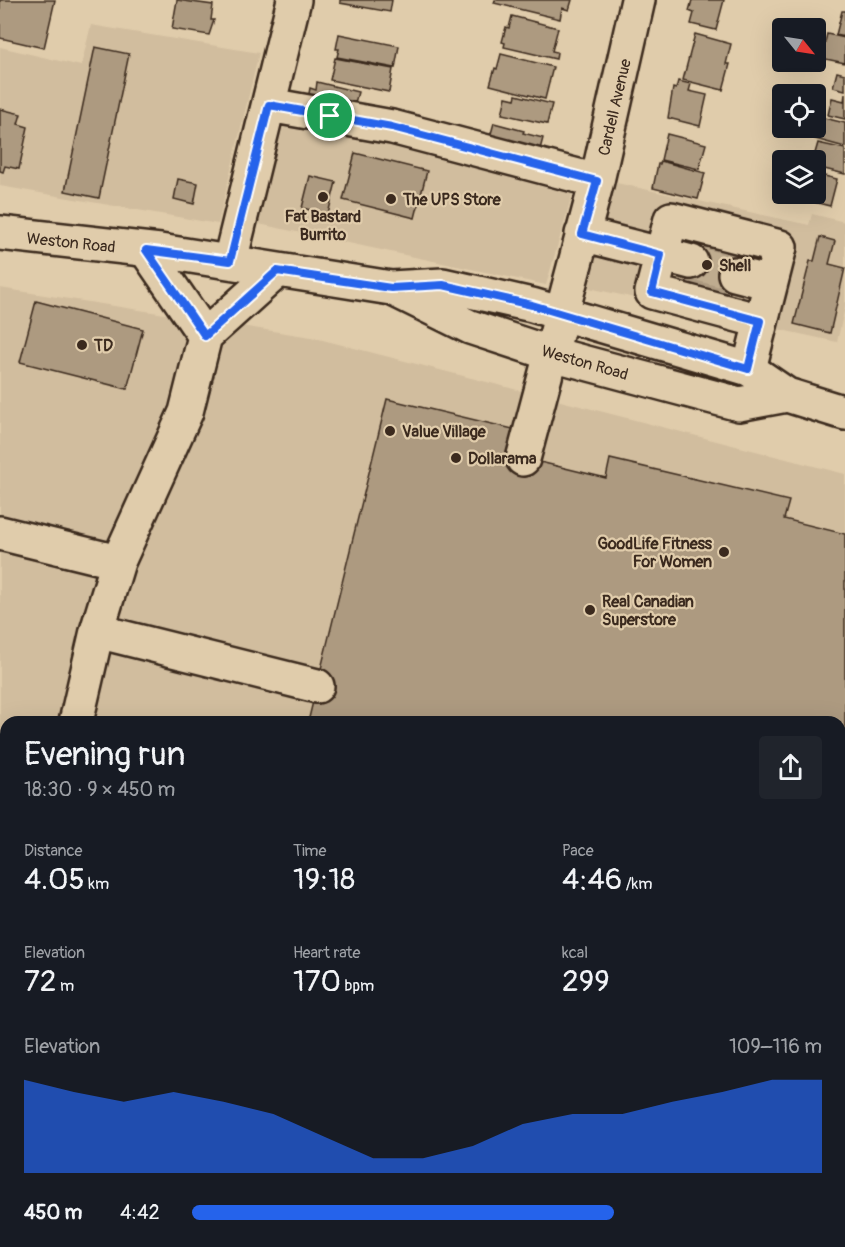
<!DOCTYPE html>
<meta charset="utf-8">
<style>
body{margin:0;font-family:Pangolin,sans-serif;background:#20242c;color:#f1f3f6;height:100vh;display:flex;flex-direction:column;font-size:22px;white-space:nowrap}
*{box-sizing:border-box;margin:0}
p{font-size:20px;color:#9ea1a6}
.icon{flex:none;width:33px;height:33px;fill:none;stroke:currentColor;stroke-width:2;stroke-linecap:round;stroke-linejoin:round}
.map{position:relative;flex:1;overflow:hidden}
.sheet{position:absolute;left:0px;top:716px;width:846px;height:532px;display:flex;flex-direction:column;background:#171b24;border-radius:18px 18px 0 0;box-shadow:0 6px 24px #0002}
.sheet>*{flex:none}
.needle{width:39px;rotate:120deg}
.tools{position:absolute;left:772px;top:18px;display:grid;gap:12px}
.tools a{display:grid;place-items:center;width:54px;height:54px;border-radius:6px;background:#171b24;box-shadow:0 6px 24px #0002;font-size:30px}
.pin{position:absolute;display:grid;place-items:center;width:51px;height:51px;color:#fff;margin:-26px;border:3px solid #fff;border-radius:50%;box-shadow:0 2px 6px #0007}
.round{display:grid;place-items:center;flex:none;width:63px;height:63px;border-radius:6px;background:#20242c}
.summary{display:flex;align-items:center;justify-content:space-between;height:102px;padding:0 24px}
h1{font-size:33px;font-weight:600;line-height:45px}
.figures{display:grid;grid-template-columns:repeat(3,1fr);gap:9px;height:102px;padding:6px 24px}
.figures div{display:grid;align-content:center}
.figures b{font-size:30px;font-weight:600}
.figures small{font-size:16px;font-weight:400}
.figures p{font-size:16px}
.chart{height:168px;padding:12px 24px}
.chart p{display:flex;justify-content:space-between}
.chart svg{width:100%;height:108px;margin-top:6px;fill:#2563eb;opacity:.7}
ul{padding:0 24px;list-style:none;font-size:20px}
li{display:grid;grid-template-columns:96px 72px 1fr;align-items:center;height:45px}
li i{height:15px;border-radius:8px;background:#2563eb}
.map>svg:first-child{display:block}
</style>
<div class="map">
<svg width="845" height="1247" viewBox="0 0 845 1247">
<rect width="100%" height="100%" fill="#e0ccab"/>
<filter id="ink" filterUnits="userSpaceOnUse"><feTurbulence type="fractalNoise" baseFrequency=".0167" numOctaves="2"/><feDisplacementMap in="SourceGraphic" scale="12" xChannelSelector="R" yChannelSelector="G"/><feConvolveMatrix kernelMatrix="1 2 1 2 8 2 1 2 1" color-interpolation-filters="sRGB"/></filter>
<g filter="url(#ink)">
<!-- built -->
<path fill="#d1bd9e" d="M91,25L259,53L218,224L0,186V47L81,66Z
M281,108L578,175L546,285L259,224Z
M612,182L809,225L812,214L845,222V307L837,342L589,288Z
M0,288L311,337L845,474V944L840,943V722H6V735L0,733Z
M0,796L6,798V1187L0,1184Z
M840,1011L845,1012V1247H422L424,1242H840Z
M125,1242H422L420,1247H136Z"/>
<!-- building -->
<path fill="#ad9a80" stroke="#3b2a1e" stroke-width="1.5" d="M0,0H55L44,48L0,38Z
M177,0L213,5L211,20H214L209,35L172,29Z
M340,0H392L390,12L340,3Z
M495,0H572L569,10L562,8L560,19L494,3Z
M692,0H724L716,30L691,24L694,13L689,11Z
M842,11H845V37L836,35Z
M512,16L558,28L552,51L557,52L556,59L504,47L505,43L502,42L506,27L509,28Z
M339,34L399,46L395,68L337,57L339,49H336Z
M695,34L731,44L726,64H730L723,90L683,80Z
M827,34L845,38V63L821,58Z
M95,47L129,54L99,198L65,191Z
M501,54L553,67L545,99L490,85L495,68L497,69Z
M335,58L393,69L389,92L330,80Z
M837,72L845,74V90L833,87Z
M678,81L691,84L689,91L707,95L700,126L668,118L673,88L676,89Z
M317,82L358,92L353,110L308,99L310,88L316,90Z
M845,94V119L828,115L832,98L844,101Z
M516,95L552,104L547,124L502,114L506,97L515,99Z
M0,109L21,114L18,124L28,127L19,169L5,166L3,172L0,171Z
M824,118L845,123V147L815,139L819,124L822,125Z
M494,123L524,131L523,133L543,138L538,157L490,137Z
M667,134L706,144L699,169L661,160Z
M818,143L845,149V174L816,167V160H813Z
M355,153L427,171L415,218L343,200Z
M661,161L705,173L698,199L653,188L658,164H660Z
M816,174L837,179L830,206L794,197L795,194H816Z
M310,176L336,182L328,214L302,208Z
M178,179L198,183L194,204L174,199Z
M699,231L743,242L727,303L684,293Z
M820,237L835,241L829,264L845,268L830,333L794,324L810,261H814Z
M36,301L143,329L127,389L20,362Z
M387,399L513,429L507,454L606,478L610,459L789,501L784,519L845,534V764L840,784V722H308Z
M0,949L6,951V1067L0,1065Z
M840,1116L845,1117V1247H673L674,1242H840Z
M201,1242H414L413,1247H206Z
M473,1242H599L598,1247H471Z"/>
<g fill="none" stroke-linecap="round" stroke-linejoin="round">
<!-- minor-tunnel -->
<path stroke="#bfac8f" stroke-width="33" stroke-dasharray="33 16" stroke-linecap="butt" d="M691,262L735,274"/>
<defs>
<path id="minor" d="M269,105L392,127L597,181
M582,234L691,262
M146,250L205,336
M230,261L294,0
M735,274L770,283
M749,369L780,247L671,219L652,292L760,321
M523,459L597,181L638,0
M0,533L118,562
M97,631L317,686
M76,722L97,631L118,562L186,412L205,336L277,271
M0,769L6,771
M0,917L6,919
M840,980L845,981"/>
<path id="major" d="M0,233L160,251L391,288L443,285L532,305L749,369L787,395L845,413
M395,290L470,327L552,354L739,404L787,395"/>
</defs>
<!-- minor casing -->
<use href="#minor" stroke="#3b2a1e" stroke-width="38"/>
<!-- major casing -->
<use href="#major" stroke="#3b2a1e" stroke-width="38"/>
<!-- minor -->
<use href="#minor" stroke="#e0ccab" stroke-width="33"/>
<!-- major -->
<use href="#major" stroke="#e0ccab" stroke-width="33"/>
<defs>
<path id="rail" d="M0,1220L6,1223
M51,1242L62,1247"/>
</defs>
<!-- rail casing -->
<use href="#rail" stroke="#3b2a1e" stroke-width="7"/>
<!-- rail -->
<use href="#rail" stroke="#e0ccab" stroke-width="4.5" stroke-dasharray="14" stroke-linecap="butt"/>
</g>
</g>
<g fill="none" stroke-linecap="round" stroke-linejoin="round" filter="url(#ink)">
<defs>
<path id="route" d="M269,105L392,127L597,181L582,234L661,255L652,292L760,321L748,369L532,305L443,285L391,288L277,271L205,336L146,250L230,261Z"/>
</defs>
<!-- route casing -->
<use href="#route" stroke="#fff" stroke-width="12"/>
<!-- route -->
<use href="#route" stroke="#2563eb" stroke-width="8"/>
</g>
<!-- markers -->
<g fill="#3b2a1e" stroke="#e0ccab" stroke-width="2">
<circle cx="323" cy="197" r="6"/>
<circle cx="391" cy="199" r="6"/>
<circle cx="707" cy="265" r="6"/>
<circle cx="82" cy="345" r="6"/>
<circle cx="390" cy="431" r="6"/>
<circle cx="456" cy="458" r="6"/>
<circle cx="724" cy="552" r="6"/>
<circle cx="590" cy="610" r="6"/>
</g>
<g text-anchor="middle" stroke-width="4.5" stroke-linejoin="round" paint-order="stroke">
<!-- street labels -->
<g font-size="16" fill="#3b2a1e" stroke="#e0ccab">
<text transform="translate(614 107) rotate(-77)" y="6">Cardell Avenue</text>
<text transform="translate(71 242) rotate(6)" y="6">Weston Road</text>
<text transform="translate(585 362) rotate(16)" y="6">Weston Road</text>
</g>
<!-- poi labels -->
<g font-size="16" font-weight="bold" fill="#3b2a1e" stroke="#e0ccab" text-anchor="start">
<text x="403" y="205">The UPS Store</text>
<text x="323" y="222" text-anchor="middle">Fat Bastard<tspan x="323" dy="18">Burrito</tspan></text>
<text x="719" y="271">Shell</text>
<text x="94" y="351">TD</text>
<text x="402" y="437">Value Village</text>
<text x="468" y="464">Dollarama</text>
<text x="712" y="549" text-anchor="end">GoodLife Fitness<tspan x="712" dy="18">For Women</tspan></text>
<text x="602" y="607">Real Canadian<tspan x="602" dy="18">Superstore</tspan></text>
</g>
</g>
</svg>
<div class="tools">
<a><svg class="needle" viewBox="-14 -14 28 28"><path d="M0-13l5 13h-10z" fill="#e53935"/><path d="M0 13l5-13h-10z" fill="#9ea1a6"/></svg></a>
<a><svg class="icon" aria-label="locate" viewBox="0 0 24 24"><circle cx="12" cy="12" r="6"/><path d="M12 2v4M12 18v4M2 12h4M18 12h4"/></svg></a>
<a><svg class="icon" aria-label="layers" viewBox="0 0 24 24"><path d="M12 4l9 5-9 5-9-5zM3 14l9 5 9-5"/></svg></a>
</div>
<div class="pin" style="left:330px;top:116px;background:#1e9e55"><svg class="icon" aria-label="arrive" viewBox="0 0 24 24"><path d="M6 21V4h12l-3 4 3 4H6"/></svg></div>
<section class="sheet">
<div class="summary"><div><h1>Evening run</h1><p>18:30 · 9 × 450 m</p></div><a class="round"><svg class="icon" aria-label="share" viewBox="0 0 24 24"><path d="M12 15V3M7 8l5-5 5 5M5 13v7h14v-7"/></svg></a></div>
<div class="figures">
<div><p>Distance</p><b>4.05<small> km</small></b></div>
<div><p>Time</p><b>19:18</b></div>
<div><p>Pace</p><b>4:46<small> /km</small></b></div>
</div>
<div class="figures">
<div><p>Elevation</p><b>72<small> m</small></b></div>
<div><p>Heart rate</p><b>170<small> bpm</small></b></div>
<div><p>kcal</p><b>299</b></div>
</div>
<div class="chart"><p><span>Elevation</span>109–116 m</p>
<svg viewBox="0 0 160 44" preserveAspectRatio="none"><path d="M0 44V6L10 11L20 15L30 11L40 15L50 20L60 29L70 38L80 38L90 33L100 24L110 20L120 20L130 15L140 11L150 6L160 6V44z"/></svg>
</div>
<ul>
<li><b>450 m</b>4:42<i style="width:67%"></i></li>
</ul>
</section>
</div>
